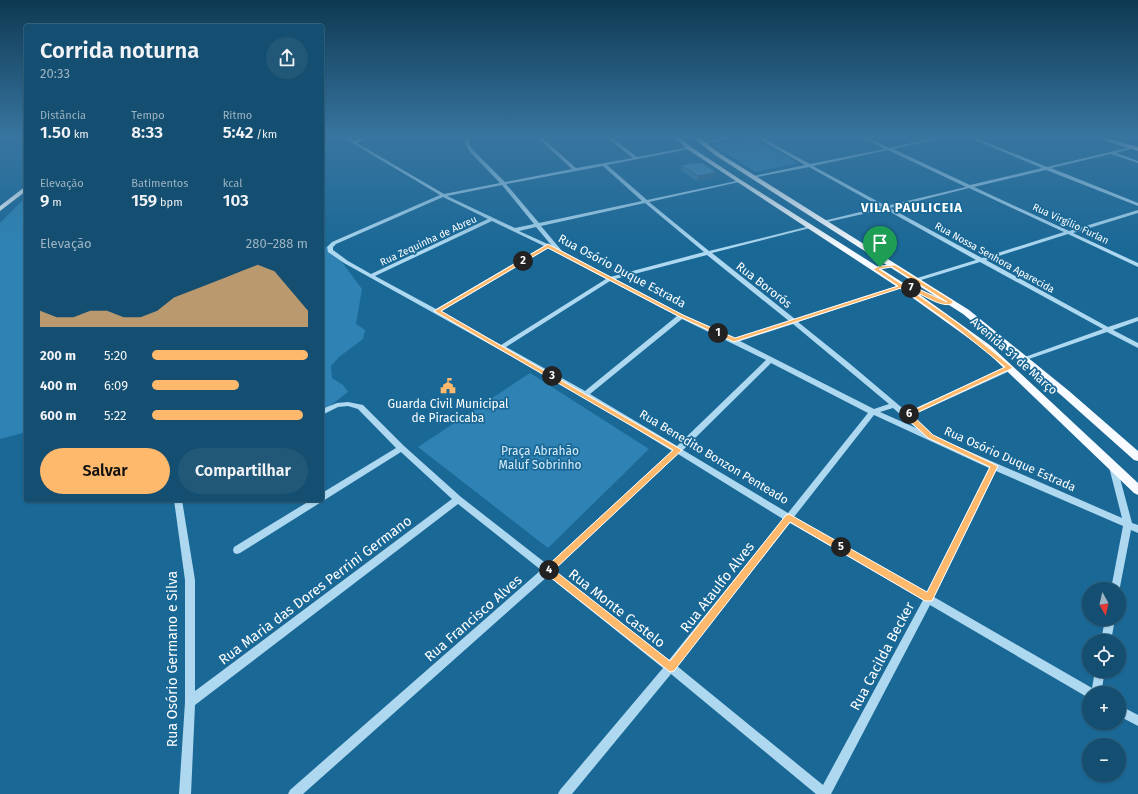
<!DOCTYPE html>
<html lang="pt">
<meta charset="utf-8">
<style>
body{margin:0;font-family:"Fira Sans",sans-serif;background:#215878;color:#f1f3f6;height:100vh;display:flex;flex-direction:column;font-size:15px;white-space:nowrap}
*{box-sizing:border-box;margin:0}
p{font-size:13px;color:#9db4c3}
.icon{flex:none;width:22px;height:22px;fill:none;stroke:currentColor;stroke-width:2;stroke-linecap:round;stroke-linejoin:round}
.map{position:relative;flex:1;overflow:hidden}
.drawer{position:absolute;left:24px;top:24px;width:300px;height:478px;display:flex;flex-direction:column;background:#144e70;border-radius:4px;box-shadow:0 1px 3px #0004,0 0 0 1px #336583}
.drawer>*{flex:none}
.needle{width:26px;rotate:172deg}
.tools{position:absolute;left:1082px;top:582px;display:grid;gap:8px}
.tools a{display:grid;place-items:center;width:44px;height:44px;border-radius:50%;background:#144e70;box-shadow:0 1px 3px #0004,0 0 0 1px #336583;font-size:20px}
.pin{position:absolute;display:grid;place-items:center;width:34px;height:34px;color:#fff;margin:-41px -17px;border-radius:50% 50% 50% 0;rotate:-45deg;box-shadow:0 0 4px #0007}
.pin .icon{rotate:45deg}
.km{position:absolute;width:20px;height:20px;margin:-10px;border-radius:50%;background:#222;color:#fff;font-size:11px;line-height:20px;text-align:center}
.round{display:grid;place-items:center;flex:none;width:42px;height:42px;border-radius:21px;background:#215878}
.overview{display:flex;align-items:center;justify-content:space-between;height:68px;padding:0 16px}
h1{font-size:22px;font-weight:600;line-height:30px}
.figures{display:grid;grid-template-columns:repeat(3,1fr);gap:6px;height:68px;padding:4px 16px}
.figures div{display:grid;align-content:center}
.figures b{font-size:17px;font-weight:600}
.figures small{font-size:11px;font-weight:400}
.figures p{font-size:11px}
.chart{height:112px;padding:8px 16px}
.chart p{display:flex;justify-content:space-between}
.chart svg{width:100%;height:72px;margin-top:4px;fill:#ffb96d;opacity:.7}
.cta{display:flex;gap:8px;margin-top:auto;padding:8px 16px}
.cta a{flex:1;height:46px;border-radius:24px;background:#ffb96d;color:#111;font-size:16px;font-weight:600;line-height:46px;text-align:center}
.cta a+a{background:#215878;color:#f1f3f6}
ul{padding:0 16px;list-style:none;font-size:13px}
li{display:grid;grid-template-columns:64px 48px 1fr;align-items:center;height:30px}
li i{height:10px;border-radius:5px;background:#ffb96d}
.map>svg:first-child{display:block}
</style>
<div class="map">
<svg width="1138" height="794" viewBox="0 0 1138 794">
<rect width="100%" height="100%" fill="#1a6896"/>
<!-- green -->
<path fill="#2e83b4" d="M753,138L798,163L755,172L713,145Z
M26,197V432L0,439V223Z
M322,236L324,245L338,257L362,289L356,324L365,330L363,339L339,357L331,366L332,378L343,385L348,392L322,412Z
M530,373L649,449L548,548L418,447Z"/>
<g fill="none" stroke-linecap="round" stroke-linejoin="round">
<!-- minor -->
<path fill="#add8f0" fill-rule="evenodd" d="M344,138H349L354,141L361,138H367L357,143L444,194L500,183L470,152L465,144L466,138H470L469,144L473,150L505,182L572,169L538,138H542L576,168L633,158L607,138H612L637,157L690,147V149H689L607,165L647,200L741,180V181L739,182L649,202L709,251L810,226V228L712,253L795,319L900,285H904V287L798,322L849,363L907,412L1008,366H1012L1013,368L1012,370L911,416L929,431V434L1122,518L1109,467L1110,465L1113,464L1116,465L1117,467L1132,523L1138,525V533L1131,530L1119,592V589H1111L1123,526L996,471L934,597L1092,688L1095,671H1105L1101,693H1089V697H1087L930,605L831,794H816L671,674L572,794H558L560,790L663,668L548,576L303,794H288L290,790L541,570L458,504L195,705L191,794H179L185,702V580L174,500H182L195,580V691L452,499L401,452L240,553L237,554L234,553L233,550L234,547L311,500H322V493L396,448L358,409L348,406L338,407L322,415V409L337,403L348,402L363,405L404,446L461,497L548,565L672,451L583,396L344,263L328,252L327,247L332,242L440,195ZM603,166L642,201L539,223L506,184ZM502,185L534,224L515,228L447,196ZM443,197L488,219L371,274L348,261L333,250V247L336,244ZM645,203L704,252L610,277L562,251L541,226ZM492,221L544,246L436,309L375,276ZM536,227L552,246L519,231ZM548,248L606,279L501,345L440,312ZM707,255L789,321L734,339L683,315L615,279ZM610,281L677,316L585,391L506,347ZM682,319L766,360L677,446L590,394ZM793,324L889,404L874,409L740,341ZM771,363L868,413L788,513L683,450ZM893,408L916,428L880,412ZM874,415L989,468L927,593L794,517ZM678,454L783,519L669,660L554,570ZM790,523L923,600L823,785L677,666Z
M723,138H733L702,144L700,143Z
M757,138H762L810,164L885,149L863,138H868L889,148L935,138H943L893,149L970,185L1042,168L970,138H976L1047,167L1135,146V148L1116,153L1138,161V163L1111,154L1051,168L1138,203V206L1046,170L974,187L1069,231L1138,210V213L1073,233L1138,263V267L1068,234L986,260L1108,327L1138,317V321L1113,330L1138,343V348L1107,332L1026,360H1022L1021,359L1022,358L1103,329L980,262L918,281H914V279L976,260L885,209L823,223V221L881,207L809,167L752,178V176H754L805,165ZM888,150L966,187L886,206L813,166ZM969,188L1064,232L982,258L890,208Z
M1105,619H1115L1111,641H1101Z
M1119,705L1138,715V726L1119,716Z"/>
<!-- major -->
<path fill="#f7fbff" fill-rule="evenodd" d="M675,138H681L691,147L741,180L905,284L991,346L1138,483V495L1134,493L985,350L899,288L687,149Z
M693,138H700L719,153L969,310L1069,391L1138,451V461L1134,460L1061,395L963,314L715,155Z
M1097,138H1107L1138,147V151Z
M26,186V191L0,211V206Z"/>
</g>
<!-- wall -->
<path fill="#3d7ea3" d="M681,165L716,172L715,177L697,181L681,170Z"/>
<!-- shaded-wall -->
<path fill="#326785" d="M716,172L715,177L697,181L698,176Z"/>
<!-- building -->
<path fill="#4793be" stroke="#326785" d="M701,162L716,172L698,176L681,165Z"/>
<!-- sky -->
<linearGradient id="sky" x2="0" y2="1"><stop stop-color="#0e3952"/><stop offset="0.55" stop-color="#3875a0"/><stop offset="1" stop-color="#3875a0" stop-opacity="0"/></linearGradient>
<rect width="1138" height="249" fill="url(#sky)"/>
<!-- route -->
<path fill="#ffb96d" stroke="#fff" fill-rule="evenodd" d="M548,244L683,315L735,338L898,286L873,269L880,266L895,265L953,301V303C943,310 919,292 909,289L958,323L1013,368L912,415L933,435L998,466L932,601H925L790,522L674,671L670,672L545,573V568L673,450L434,311ZM548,248L680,317L734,342L901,288L953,325L1005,367L903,415L928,438L990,467L927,592L789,514L786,515L670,661L554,570L682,450L441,311ZM892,267L947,302L912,286L903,285L879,269Z"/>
<!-- icons -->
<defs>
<symbol id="civic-bare" viewBox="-9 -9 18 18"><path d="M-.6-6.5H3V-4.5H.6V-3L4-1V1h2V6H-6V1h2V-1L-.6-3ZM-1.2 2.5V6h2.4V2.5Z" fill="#ffb96d" stroke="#1a6896" stroke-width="2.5" paint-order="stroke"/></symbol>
</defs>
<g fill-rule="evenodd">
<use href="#civic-bare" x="437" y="375" width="22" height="22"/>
</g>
<g text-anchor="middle" stroke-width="3.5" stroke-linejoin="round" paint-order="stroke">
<!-- far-street labels -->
<g font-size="10" fill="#fff" stroke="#1a6896">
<text transform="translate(1071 223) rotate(25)" y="4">Rua Virgílio Furlan</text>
<text transform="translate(428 240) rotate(-25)" y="4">Rua Zequinha de Abreu</text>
<text transform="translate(995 257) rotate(29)" y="4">Rua Nossa Senhora Aparecida</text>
</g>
<!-- street labels -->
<g font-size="12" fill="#fff" stroke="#1a6896">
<text transform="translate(622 271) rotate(28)" y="4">Rua Osório Duque Estrada</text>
<text transform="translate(764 285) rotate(38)" y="4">Rua Bororós</text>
<text transform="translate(1014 356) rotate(41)" y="4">Avenida 31 de Março</text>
<text transform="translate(714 457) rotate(31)" y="4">Rua Benedito Bonzon Penteado</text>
<text transform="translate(1010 459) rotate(24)" y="4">Rua Osório Duque Estrada</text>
</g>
<!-- poi labels -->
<g font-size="12" fill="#fff" stroke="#1a6896">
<text x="448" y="408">Guarda Civil Municipal<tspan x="448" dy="14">de Piracicaba</tspan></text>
</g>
<!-- park labels -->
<g font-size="12" fill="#d4edfb" stroke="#1a6896">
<text x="540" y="455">Praça Abrahão<tspan x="540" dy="14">Maluf Sobrinho</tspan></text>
</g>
<!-- far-district labels -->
<g font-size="13" font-weight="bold" letter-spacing="1" fill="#fff" stroke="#1a6896">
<text x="912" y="212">VILA PAULICEIA</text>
</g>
<!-- near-street labels -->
<g font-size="14" fill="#fff" stroke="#1a6896">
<text transform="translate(717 587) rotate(-52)" y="5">Rua Ataulfo Alves</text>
<text transform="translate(315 590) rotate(-37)" y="5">Rua Maria das Dores Perrini Germano</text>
<text transform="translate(617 608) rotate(38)" y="5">Rua Monte Castelo</text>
<text transform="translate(473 618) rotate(-41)" y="5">Rua Francisco Alves</text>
<text transform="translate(882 656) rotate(-62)" y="5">Rua Cacilda Becker</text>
<text transform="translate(172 659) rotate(-90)" y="5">Rua Osório Germano e Silva</text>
</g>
</g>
</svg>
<div class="tools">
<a><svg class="needle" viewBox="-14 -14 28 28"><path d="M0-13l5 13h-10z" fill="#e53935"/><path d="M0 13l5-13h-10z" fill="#9db4c3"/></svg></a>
<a><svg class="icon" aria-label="locate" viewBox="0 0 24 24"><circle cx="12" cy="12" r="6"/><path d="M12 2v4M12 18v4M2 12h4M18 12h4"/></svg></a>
<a>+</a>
<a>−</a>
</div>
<div class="pin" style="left:880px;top:267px;background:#1e9e55"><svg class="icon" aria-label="arrive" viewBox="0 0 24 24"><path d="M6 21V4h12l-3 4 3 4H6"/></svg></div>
<b class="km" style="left:718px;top:333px">1</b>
<b class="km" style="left:523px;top:261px">2</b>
<b class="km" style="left:552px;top:376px">3</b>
<b class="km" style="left:549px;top:570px">4</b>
<b class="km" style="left:841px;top:547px">5</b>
<b class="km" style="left:909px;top:414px">6</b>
<b class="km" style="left:911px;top:288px">7</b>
<section class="drawer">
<div class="overview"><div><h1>Corrida noturna</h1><p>20:33</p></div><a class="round"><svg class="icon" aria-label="share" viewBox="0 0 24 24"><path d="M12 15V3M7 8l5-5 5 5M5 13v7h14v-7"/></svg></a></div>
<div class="figures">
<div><p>Distância</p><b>1.50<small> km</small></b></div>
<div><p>Tempo</p><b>8:33</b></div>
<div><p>Ritmo</p><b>5:42<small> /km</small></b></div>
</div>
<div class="figures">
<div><p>Elevação</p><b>9<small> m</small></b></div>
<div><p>Batimentos</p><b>159<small> bpm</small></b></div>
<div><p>kcal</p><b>103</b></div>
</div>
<div class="chart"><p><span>Elevação</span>280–288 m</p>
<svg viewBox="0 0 160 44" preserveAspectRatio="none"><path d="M0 44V34L10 38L20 38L30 34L40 34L50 38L60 38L70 34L80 26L90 22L100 18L110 14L120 10L130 6L140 10L150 22L160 34V44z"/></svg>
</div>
<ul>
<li><b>200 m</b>5:20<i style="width:100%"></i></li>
<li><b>400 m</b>6:09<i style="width:56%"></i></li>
<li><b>600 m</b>5:22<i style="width:97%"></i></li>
</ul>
<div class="cta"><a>Salvar</a><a>Compartilhar</a></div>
</section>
</div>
